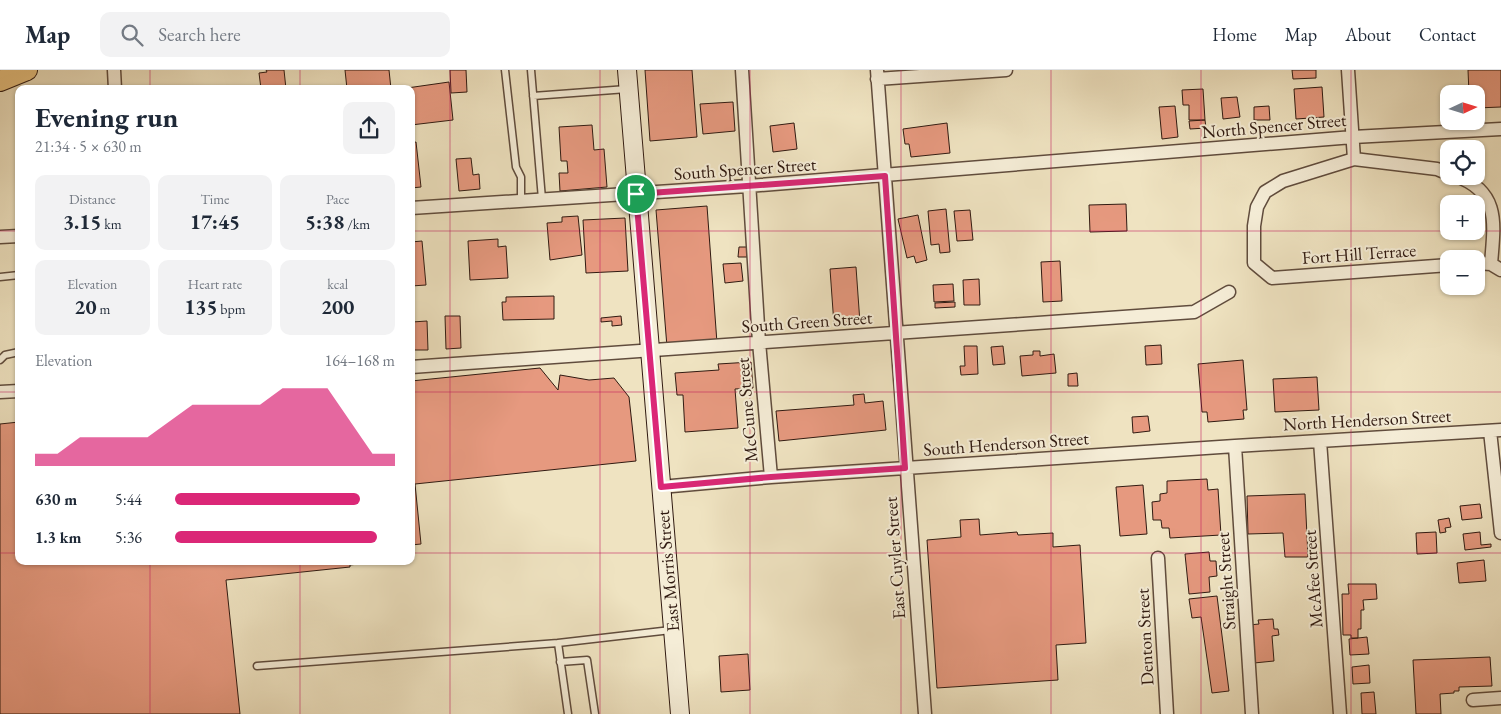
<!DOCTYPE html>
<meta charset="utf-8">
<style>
body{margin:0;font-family:"EB Garamond",serif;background:#f2f2f3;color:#1f2937;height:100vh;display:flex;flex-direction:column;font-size:19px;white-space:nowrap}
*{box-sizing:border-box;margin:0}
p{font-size:16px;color:#747a83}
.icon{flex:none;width:28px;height:28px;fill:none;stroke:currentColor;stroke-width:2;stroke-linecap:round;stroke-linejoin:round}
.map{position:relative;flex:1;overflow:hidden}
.side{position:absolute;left:15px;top:15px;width:400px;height:480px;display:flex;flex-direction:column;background:#fff;border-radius:10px;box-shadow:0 1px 4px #0004}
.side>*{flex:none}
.needle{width:32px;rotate:86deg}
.tools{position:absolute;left:1440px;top:15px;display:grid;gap:10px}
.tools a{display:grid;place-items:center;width:45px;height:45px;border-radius:10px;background:#fff;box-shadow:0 1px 4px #0004;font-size:25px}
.pin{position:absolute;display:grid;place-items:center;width:42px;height:42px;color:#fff;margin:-21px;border:2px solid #fff;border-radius:50%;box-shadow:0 1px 5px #0007}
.round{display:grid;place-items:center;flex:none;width:52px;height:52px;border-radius:10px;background:#f2f2f3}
.overview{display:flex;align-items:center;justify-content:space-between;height:85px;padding:0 20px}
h1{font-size:28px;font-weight:700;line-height:38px}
.metrics{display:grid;grid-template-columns:repeat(3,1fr);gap:8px;height:85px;padding:5px 20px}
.metrics div{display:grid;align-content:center;border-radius:10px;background:#f2f2f3;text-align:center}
.metrics b{font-size:21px;font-weight:700}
.metrics small{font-size:14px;font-weight:400}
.metrics p{font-size:14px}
.chart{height:140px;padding:10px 20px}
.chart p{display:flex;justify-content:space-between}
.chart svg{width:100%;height:90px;margin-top:5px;fill:#db2777;opacity:.7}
ul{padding:0 20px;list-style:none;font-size:16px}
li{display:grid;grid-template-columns:80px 60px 1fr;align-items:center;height:38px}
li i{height:12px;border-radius:6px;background:#db2777}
header{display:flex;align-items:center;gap:30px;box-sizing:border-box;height:70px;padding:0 25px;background:#fff;border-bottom:1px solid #e0e1e3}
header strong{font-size:24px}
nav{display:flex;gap:28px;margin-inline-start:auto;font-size:18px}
.search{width:350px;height:45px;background:#f2f2f3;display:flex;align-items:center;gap:12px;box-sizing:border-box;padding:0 18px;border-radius:10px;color:#747a83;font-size:19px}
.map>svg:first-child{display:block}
</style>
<header>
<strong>Map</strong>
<div class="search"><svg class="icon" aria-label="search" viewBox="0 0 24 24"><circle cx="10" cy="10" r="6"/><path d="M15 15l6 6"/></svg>Search here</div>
<nav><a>Home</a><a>Map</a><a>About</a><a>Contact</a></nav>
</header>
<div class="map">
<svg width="1501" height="644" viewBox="0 0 1501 644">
<rect width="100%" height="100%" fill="#efe3c1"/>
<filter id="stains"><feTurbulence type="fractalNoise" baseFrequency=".004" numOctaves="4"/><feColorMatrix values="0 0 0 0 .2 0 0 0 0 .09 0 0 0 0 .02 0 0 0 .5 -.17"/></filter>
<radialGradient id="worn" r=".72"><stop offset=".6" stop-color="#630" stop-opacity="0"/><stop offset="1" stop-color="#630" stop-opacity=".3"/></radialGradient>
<!-- building -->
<path fill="#e6997f" stroke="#301a11" d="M266,0H284L286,19H261L259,3L267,2Z
M345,0H389L391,19H347Z
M450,0H466L467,22L451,23Z
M645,0H692L697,67L650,71Z
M1292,0H1316V8L1293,9Z
M1468,0H1501V37L1476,38V24H1469Z
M449,12L453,50L411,55V19H400Z
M1322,17L1324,47L1296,49L1294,19Z
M1203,19L1205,50H1189V35H1183L1182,20Z
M1237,27L1240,47L1223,49L1221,28Z
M733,32L735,61L703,64L700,34Z
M1175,36L1178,67L1162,69L1159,37Z
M1269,36L1270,50H1254V37Z
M1205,50L1206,58L1190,59L1189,51Z
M794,53L797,79L773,82L770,56Z
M947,53L950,83L911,87L909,74H905L903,59Z
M592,55L594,80L604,79L607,117L560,121L559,103H568L567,91H561L559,57Z
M416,72L421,117L411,118V73Z
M471,88L473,105L479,104L480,119L459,121L456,89Z
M1126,134L1127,161L1090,162L1089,135Z
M707,136L717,273L667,277L656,140Z
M946,139L950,182L940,183L939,174L931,175L928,141Z
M970,140L973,170L957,171L954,141Z
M918,145L927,190L916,193L914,186L907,188L898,149Z
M578,146L582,185L550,190L547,153L562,152V147Z
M625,148L628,201L586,203L583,150Z
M498,169V177L506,176L508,208L470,210L468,171Z
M422,171L426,215L411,216V172Z
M739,177H747V187H738Z
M1060,191L1062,231L1043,232L1041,192Z
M741,193L743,211L725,213L723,194Z
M856,197L860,253L834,255L830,199Z
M979,209L980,235H964L963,210Z
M953,214L954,231L934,232L933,215Z
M554,226V249L503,250L502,232H506V227Z
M955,232V237L935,238V233Z
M445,246H460L461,278L446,279Z
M621,246L622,255L612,256V251L601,252V248Z
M427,251L428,280H414L412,252Z
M1161,275L1162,294L1146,295L1145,276Z
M964,276H977L978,304L961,305L960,296H965Z
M1003,276L1005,294L993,295L991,277Z
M1033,281H1040V286L1054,284L1056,303L1022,306L1020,286L1033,285Z
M1243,290L1247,340H1243L1244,349L1208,352L1207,342H1202L1198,294Z
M751,292L753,318L735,319L738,358L685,362L683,325H677L675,303L719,300L718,294Z
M540,298L558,320L560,305L589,310L614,308L629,327L636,391L415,414L421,474L411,475V311Z
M1077,303L1078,316H1068V304Z
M1317,307L1319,340L1275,342L1273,309Z
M864,324L865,333L883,331L886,360L779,371L776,341L854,335L853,325Z
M1148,346L1150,361L1133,363L1132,347Z
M19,352V491H382L350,495V497L226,510L240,644H0V354Z
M1207,409L1208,420L1218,419L1221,465L1170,468L1169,458H1162L1161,450H1153L1152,432L1160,431V424L1167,423V411Z
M1143,415L1147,464L1120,466L1116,417Z
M1305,424L1308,487H1285L1283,463L1248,464L1247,426Z
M1480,434L1482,448L1462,450L1460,436Z
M1449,448L1451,457L1445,458L1446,462L1440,463L1438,450Z
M979,449L980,465L1017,462L1018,465L1053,463V477L1080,475L1086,573L1056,575L1058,610L937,618L927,470L961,467L960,450Z
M1436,462L1437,483L1417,484L1416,463Z
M1480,462L1481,475L1491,474V477L1465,480L1463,464Z
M1209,482L1210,491H1216L1217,506L1209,507L1210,522L1189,524L1185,484Z
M1484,490L1486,511L1459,513L1457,493Z
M1348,514H1376L1377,529L1363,530L1364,540H1361V559H1358V568H1351V565H1343L1342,524H1349Z
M1217,526L1229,621L1212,623L1201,547L1192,548L1189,529Z
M1273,549L1274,559H1278L1279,565L1272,566L1274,591L1254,593L1249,555L1259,554L1258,550Z
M1367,567L1369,584L1350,585L1349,569Z
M748,584L750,620L721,622L719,586Z
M1490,587L1492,616L1459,617V621H1454V623L1440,624L1441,644H1416L1413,590Z
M1369,595L1370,613L1353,614L1352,597Z
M1374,622L1376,644H1362L1361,623Z"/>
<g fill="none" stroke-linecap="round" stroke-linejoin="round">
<defs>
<path id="lane" d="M505,0L516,97L521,107V131
M531,0L542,129
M533,26L627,19
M0,207L19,205
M0,290L5,285L19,282
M558,573L568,644
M560,592L587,590L595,644
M257,596L558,573L671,560"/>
<path id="street" d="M114,0L115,19
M742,0L759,272L771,407
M877,0L925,644
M1348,0L1354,89
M877,9L1006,0
M1449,104L1437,99L1354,89L1283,111L1265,122L1257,137L1254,156V193L1272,208L1449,195
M1456,106C1501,122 1494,155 1491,194
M411,138L748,116L1353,67L1501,59
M0,167L19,166
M1476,193L1491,194L1501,200
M411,297L1194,242L1229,222
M0,322L19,321
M1490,361L1501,463
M1320,371L1340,644
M1235,376L1252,644
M661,417L771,407L1235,376L1501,360
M1158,488L1167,644
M1473,630L1501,628"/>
<path id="secondary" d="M627,0L680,644"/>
<path id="primary" d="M0,11L27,0"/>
</defs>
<!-- lane casing -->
<use href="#lane" stroke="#604c3d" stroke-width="9"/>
<!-- street casing -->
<use href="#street" stroke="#604c3d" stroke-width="15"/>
<!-- secondary casing -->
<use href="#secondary" stroke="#301a11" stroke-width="20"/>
<!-- primary casing -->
<use href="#primary" stroke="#301a11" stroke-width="22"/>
<!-- lane -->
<use href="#lane" stroke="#f5edd7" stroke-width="6"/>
<!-- street -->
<use href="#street" stroke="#f5edd7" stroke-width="12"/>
<!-- secondary -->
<use href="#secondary" stroke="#f5edd7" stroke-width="18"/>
<!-- primary -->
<use href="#primary" stroke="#e8c280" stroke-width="20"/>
</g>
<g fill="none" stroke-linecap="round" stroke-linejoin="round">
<defs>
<path id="route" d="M885,106L905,398L771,407L661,417L636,124Z"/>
</defs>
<!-- route casing -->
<use href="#route" stroke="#fff" stroke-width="10"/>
<!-- route -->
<use href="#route" stroke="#db2777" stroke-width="6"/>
</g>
<!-- grid -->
<path fill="none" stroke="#c2185b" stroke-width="1" stroke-opacity="0.55" d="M150,0V19M300,0V19M450,0V644M600,0V644M750,0V644M901,0V644M1051,0V644M1201,0V644M1351,0V644M0,161H19M411,161H1449M1476,161H1501M0,322H19M411,322H1501M0,483H19M411,483H1501M150,491V644M300,491V644"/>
<g text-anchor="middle" stroke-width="4" stroke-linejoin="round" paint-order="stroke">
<!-- street labels -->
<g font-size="18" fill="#301a11" stroke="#f5edd7">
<text transform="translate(1274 56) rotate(-5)" y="6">North Spencer Street</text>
<text transform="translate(745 99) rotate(-4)" y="6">South Spencer Street</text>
<text transform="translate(1359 184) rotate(-4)" y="6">Fort Hill Terrace</text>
<text transform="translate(807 252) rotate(-4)" y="6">South Green Street</text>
<text transform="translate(747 340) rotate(-95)" y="6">McCune Street</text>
<text transform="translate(1367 350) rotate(-3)" y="6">North Henderson Street</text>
<text transform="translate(1006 374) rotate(-4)" y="6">South Henderson Street</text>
<text transform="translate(895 488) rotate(-94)" y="6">East Cuyler Street</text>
<text transform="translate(668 501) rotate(-95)" y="6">East Morris Street</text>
<text transform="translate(1313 509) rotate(-94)" y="6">McAfee Street</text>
<text transform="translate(1226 511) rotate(-94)" y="6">Straight Street</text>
<text transform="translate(1145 567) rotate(-93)" y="6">Denton Street</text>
</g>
</g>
<rect width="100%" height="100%" filter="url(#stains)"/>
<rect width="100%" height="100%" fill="url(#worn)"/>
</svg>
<div class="tools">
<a><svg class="needle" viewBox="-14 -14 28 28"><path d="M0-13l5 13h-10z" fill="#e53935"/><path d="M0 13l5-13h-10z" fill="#747a83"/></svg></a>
<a><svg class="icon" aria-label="locate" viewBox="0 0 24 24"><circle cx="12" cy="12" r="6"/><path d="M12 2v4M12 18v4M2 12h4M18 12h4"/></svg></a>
<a>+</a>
<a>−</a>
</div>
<div class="pin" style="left:636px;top:124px;background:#1e9e55"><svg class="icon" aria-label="arrive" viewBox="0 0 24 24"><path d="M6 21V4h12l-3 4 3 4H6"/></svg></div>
<section class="side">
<div class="overview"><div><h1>Evening run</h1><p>21:34 · 5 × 630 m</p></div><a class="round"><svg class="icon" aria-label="share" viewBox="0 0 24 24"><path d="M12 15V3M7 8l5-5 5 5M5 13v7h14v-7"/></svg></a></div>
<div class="metrics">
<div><p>Distance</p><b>3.15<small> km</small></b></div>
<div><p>Time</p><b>17:45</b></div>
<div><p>Pace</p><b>5:38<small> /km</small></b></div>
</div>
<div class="metrics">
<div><p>Elevation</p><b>20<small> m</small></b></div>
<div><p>Heart rate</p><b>135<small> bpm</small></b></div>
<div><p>kcal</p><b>200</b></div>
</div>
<div class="chart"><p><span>Elevation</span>164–168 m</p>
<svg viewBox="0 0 160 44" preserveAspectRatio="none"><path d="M0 44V38L10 38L20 30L30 30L40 30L50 30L60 22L70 14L80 14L90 14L100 14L110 6L120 6L130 6L140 22L150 38L160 38V44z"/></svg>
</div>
<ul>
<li><b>630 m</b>5:44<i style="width:84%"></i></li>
<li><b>1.3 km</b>5:36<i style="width:92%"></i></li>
</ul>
</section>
</div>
